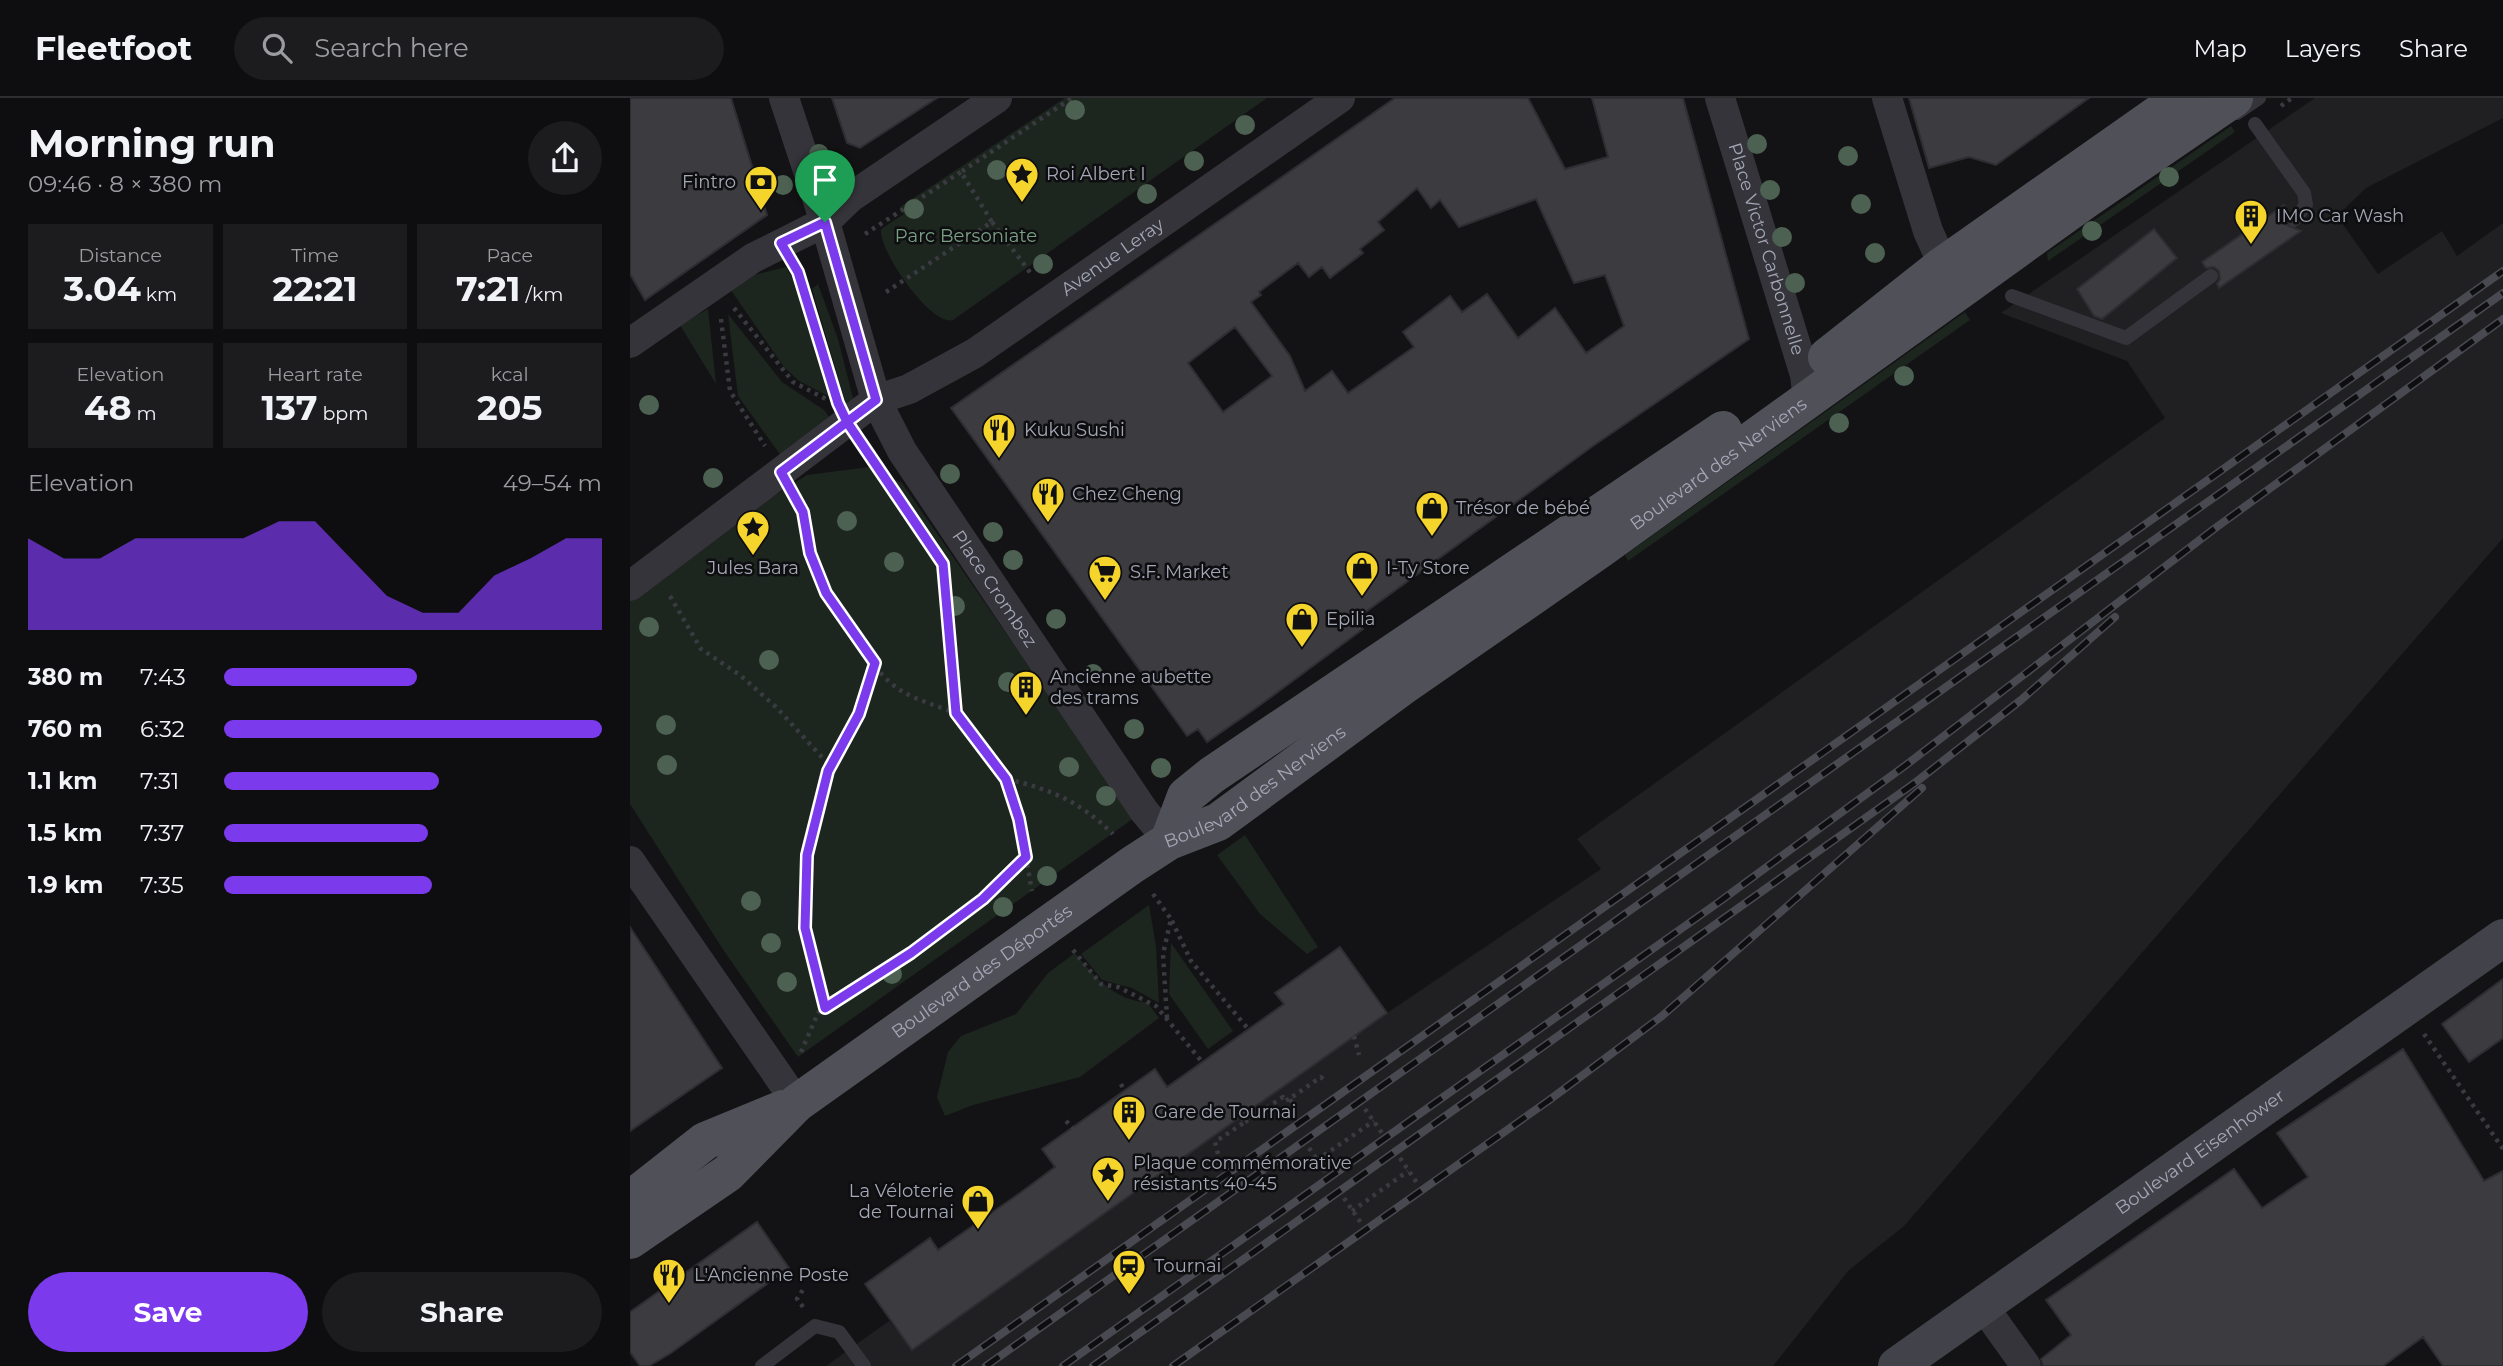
<!DOCTYPE html>
<meta charset="utf-8">
<style>
body{margin:0;font-family:Montserrat,sans-serif;background:#1c1c1e;color:#f1f3f6;height:100vh;display:flex;flex-direction:column;font-size:26px;white-space:nowrap}
*{box-sizing:border-box;margin:0}
p{font-size:23px;color:#9b9c9f}
.icon{flex:none;width:38px;height:38px;fill:none;stroke:currentColor;stroke-width:2;stroke-linecap:round;stroke-linejoin:round}
.map{position:relative;flex:1;overflow:hidden}
.side{display:flex;flex-direction:column;background:#0e0e10;width:630px}
.side>*{flex:none}
.pin{position:absolute;display:grid;place-items:center;width:60px;height:60px;color:#fff;margin:-72px -30px;border-radius:50% 50% 50% 0;rotate:-45deg;box-shadow:0 0 7px #0007}
.pin .icon{rotate:45deg}
.round{display:grid;place-items:center;flex:none;width:74px;height:74px;border-radius:37px;background:#1c1c1e}
.headline{display:flex;align-items:center;justify-content:space-between;height:119px;padding:0 28px}
h1{font-size:38px;font-weight:700;line-height:52px}
.stats{display:grid;grid-template-columns:repeat(3,1fr);gap:10px;height:119px;padding:7px 28px}
.stats div{display:grid;align-content:center;border-radius:0px;background:#1c1c1e;text-align:center}
.stats b{font-size:35px;font-weight:700}
.stats small{font-size:19px;font-weight:400}
.stats p{font-size:19px}
.chart{height:196px;padding:14px 28px}
.chart p{display:flex;justify-content:space-between}
.chart svg{width:100%;height:126px;margin-top:7px;fill:#7c3aed;opacity:.7}
.cta{display:flex;gap:14px;margin-top:auto;padding:14px 28px}
.cta a{flex:1;height:80px;border-radius:42px;background:#7c3aed;color:#fff;font-size:28px;font-weight:700;line-height:80px;text-align:center}
.cta a+a{background:#1c1c1e;color:#f1f3f6}
ul{padding:0 28px;list-style:none;font-size:23px}
li{display:grid;grid-template-columns:112px 84px 1fr;align-items:center;height:52px}
li i{height:18px;border-radius:9px;background:#7c3aed}
header{display:flex;align-items:center;gap:42px;box-sizing:border-box;height:98px;padding:0 35px;background:#0e0e10;border-bottom:2px solid #2e2e30}
header strong{font-size:33px}
nav{display:flex;gap:38px;margin-inline-start:auto;font-size:24px}
.search{width:490px;height:63px;background:#1c1c1e;display:flex;align-items:center;gap:18px;box-sizing:border-box;padding:0 24px;border-radius:38px;color:#9b9c9f;font-size:26px}
main{display:flex;flex:1;min-height:0}
.map>svg:first-child{display:block}
</style>
<header>
<strong>Fleetfoot</strong>
<div class="search"><svg class="icon" aria-label="search" viewBox="0 0 24 24"><circle cx="10" cy="10" r="6"/><path d="M15 15l6 6"/></svg>Search here</div>
<nav><a>Map</a><a>Layers</a><a>Share</a></nav>
</header>
<main>
<section class="side">
<div class="headline"><div><h1>Morning run</h1><p>09:46 · 8 × 380 m</p></div><a class="round"><svg class="icon" aria-label="share" viewBox="0 0 24 24"><path d="M12 15V3M7 8l5-5 5 5M5 13v7h14v-7"/></svg></a></div>
<div class="stats">
<div><p>Distance</p><b>3.04<small> km</small></b></div>
<div><p>Time</p><b>22:21</b></div>
<div><p>Pace</p><b>7:21<small> /km</small></b></div>
</div>
<div class="stats">
<div><p>Elevation</p><b>48<small> m</small></b></div>
<div><p>Heart rate</p><b>137<small> bpm</small></b></div>
<div><p>kcal</p><b>205</b></div>
</div>
<div class="chart"><p><span>Elevation</span>49–54 m</p>
<svg viewBox="0 0 160 44" preserveAspectRatio="none"><path d="M0 44V12L10 19L20 19L30 12L40 12L50 12L60 12L70 6L80 6L90 19L100 32L110 38L120 38L130 25L140 19L150 12L160 12V44z"/></svg>
</div>
<ul>
<li><b>380 m</b>7:43<i style="width:51%"></i></li>
<li><b>760 m</b>6:32<i style="width:100%"></i></li>
<li><b>1.1 km</b>7:31<i style="width:57%"></i></li>
<li><b>1.5 km</b>7:37<i style="width:54%"></i></li>
<li><b>1.9 km</b>7:35<i style="width:55%"></i></li>
</ul>
<div class="cta"><a>Save</a><a>Share</a></div>
</section>
<div class="map">
<svg width="1873" height="1268" viewBox="0 0 1873 1268">
<rect width="100%" height="100%" fill="#131315"/>
<!-- built -->
<path fill="#201f22" d="M1685,0H1873V20L1736,90L1707,118L1748,176L1812,133L1827,158L1873,125V440L1274,1128L1219,1172L1143,1268H196L259,1223L283,1252L757,915L971,771L947,741L1535,320L1497,263L1371,215Z"/>
<!-- green -->
<path fill="#1d251f" d="M435,0H637L323,222C301,229 248,152 251,131L274,116L270,109Z
M1601,28L1605,34L1418,163L1417,155Z
M156,169L165,185L200,299L169,283L154,269L98,188L120,178Z
M188,186L208,241L226,312L216,306L182,191Z
M78,211L86,286L50,227Z
M1335,214L1340,222L998,463L995,457Z
M98,216L152,284L194,312L205,327L154,362L108,298Z
M239,369L272,385L504,720L168,959L94,853L0,706V495L21,475L177,377Z
M615,737L688,849L677,856L630,816L587,757Z
M519,807L526,848L529,905L502,890L472,882L451,856Z
M541,845L603,933L578,951L539,896Z
M445,855C463,877 486,904 517,904L529,920L450,979L343,1007L315,1018L307,999L318,954L331,938L386,916L418,875Z"/>
<!-- building -->
<path fill="#3b3b40" stroke="#2e2d31" stroke-width="2" fill-rule="evenodd" d="M0,0H101L137,117L15,202L0,176Z
M202,0H307L230,50L217,45Z
M765,0H898L935,71L978,59L962,0H1053L1119,241L963,348L726,521L733,531L626,610L577,644L568,631L557,638L321,310ZM787,90L801,110L810,102L829,129L906,101L944,185L975,177L994,228L956,255L925,210L888,240L857,196L832,214L820,198L773,234L784,249L718,295L702,273L675,293L660,258L621,204L631,197L629,194L668,165L679,179L692,169L700,180L733,155L730,151L754,132L748,124ZM605,229L642,278L593,314L558,265Z
M1279,0H1459L1366,67L1339,59L1299,70Z
M1654,107L1658,114L1655,126L1671,133L1589,190L1587,186L1590,181L1589,173L1584,169L1576,170L1572,164Z
M1524,131L1547,160L1472,221L1464,218L1447,191Z
M0,829L92,970L0,1033Z
M710,849L757,915L282,1252L235,1186L300,1140L308,1152L390,1095L425,1069L412,1051L525,971L537,989L654,906L645,895Z
M1873,881V940L1839,964L1812,926Z
M1773,951L1854,1083L1873,1073V1268H1813L1793,1239L1753,1268H1413L1411,1261L1441,1237L1416,1202L1604,1071L1632,1110L1678,1079L1647,1035Z
M127,1124L159,1170L41,1255L19,1268H10L0,1254V1214Z"/>
<g fill="none" stroke-linecap="round" stroke-linejoin="round">
<!-- path -->
<path stroke="#3a3b41" stroke-width="4.5" stroke-dasharray="3.5 5" stroke-linecap="butt" d="M1651,8L1662,0
M362,124L402,177
M235,136L331,74
M168,173L205,295
M256,194L362,124L331,74L442,0
M104,210L163,284L198,302
M91,221L100,293L135,348
M166,401C176,419 174,439 181,458C195,496 236,570 270,592C286,602 308,608 325,615
M313,472L326,615L376,681L389,721L402,793
M40,498L71,551L110,577L146,609L200,668
M377,681C422,692 449,703 483,736
M523,796L541,821
M443,852L471,886L488,889L526,908L573,965
M195,910L175,830L177,757L198,673L230,616L245,566
M537,920L533,856L541,821L561,863L619,932
M1794,936L1873,1051
M724,938L729,957
M171,954L188,915L281,855L353,801L395,759
M491,986L494,993
M662,1004L659,1001L691,979L694,982
M735,1011L752,1035
M436,1023L443,1030
M615,1024L653,999L655,1003L659,1001
M679,1050L696,1075
M588,1056L585,1044L615,1024L611,1019
M770,1060L787,1085
M687,1062L744,1023
M714,1100L731,1125
M722,1113L778,1073
M173,1209L167,1201L174,1190"/>
<!-- lane -->
<path stroke="#34343a" stroke-width="14" d="M1607,15L1629,0
M1625,26L1674,95L1676,107L1664,122
M1382,198L1496,240L1581,178
M132,1268L185,1228L209,1234L234,1268"/>
<!-- street -->
<g stroke="#34343a" stroke-width="30">
<path id="s1" d="M154,0L195,124L246,302L272,353L514,713L539,743"/>
<path id="s2" d="M1090,0L1175,277L1178,302"/>
<path d="M1257,0L1298,133L1321,184"/>
<path d="M0,245L123,160L195,124L221,99L367,0"/>
<path id="s3" d="M0,488L246,302L279,291L345,255L710,0"/>
<path d="M0,763L167,1005"/>
<path d="M1353,1208L1396,1268"/>
</g>
<!-- secondary -->
<path stroke="#42434a" stroke-width="38" id="s4" d="M1267,1268L1873,840"/>
<!-- primary -->
<g stroke="#505059" stroke-width="38">
<path d="M1197,259L1312,168L1551,0"/>
<path d="M539,743L556,698L582,677L1093,332"/>
<path d="M0,1102L75,1043L153,1011"/>
<path id="s5" d="M0,1142L98,1075L167,1005L502,767L539,743L588,724L773,588L969,452L1455,102L1604,0"/>
</g>
<defs>
<path id="rail" d="M326,1268L1873,173
M356,1268L1873,195
M433,1268L1089,804L1276,667L1584,431L1873,221
M463,1268L1286,684L1391,602L1485,519
M543,1268L918,1003L1032,918L1292,690"/>
</defs>
<!-- rail casing -->
<use href="#rail" stroke="#494a51" stroke-width="8"/>
<!-- rail -->
<use href="#rail" stroke="#0e0e10" stroke-width="5" stroke-dasharray="16" stroke-linecap="butt"/>
</g>
<!-- trees -->
<g fill="#4c6152">
<circle cx="445" cy="12" r="10"/>
<circle cx="615" cy="27" r="10"/>
<circle cx="1127" cy="46" r="10"/>
<circle cx="189" cy="56" r="10"/>
<circle cx="1218" cy="58" r="10"/>
<circle cx="564" cy="63" r="10"/>
<circle cx="367" cy="72" r="10"/>
<circle cx="1539" cy="79" r="10"/>
<circle cx="153" cy="87" r="10"/>
<circle cx="1140" cy="92" r="10"/>
<circle cx="517" cy="96" r="10"/>
<circle cx="1231" cy="106" r="10"/>
<circle cx="284" cy="111" r="10"/>
<circle cx="1462" cy="133" r="10"/>
<circle cx="1152" cy="139" r="10"/>
<circle cx="1245" cy="155" r="10"/>
<circle cx="413" cy="166" r="10"/>
<circle cx="1165" cy="185" r="10"/>
<circle cx="1274" cy="278" r="10"/>
<circle cx="19" cy="307" r="10"/>
<circle cx="1209" cy="325" r="10"/>
<circle cx="320" cy="376" r="10"/>
<circle cx="83" cy="380" r="10"/>
<circle cx="217" cy="423" r="10"/>
<circle cx="363" cy="434" r="10"/>
<circle cx="383" cy="462" r="10"/>
<circle cx="264" cy="464" r="10"/>
<circle cx="325" cy="508" r="10"/>
<circle cx="426" cy="521" r="10"/>
<circle cx="19" cy="529" r="10"/>
<circle cx="139" cy="562" r="10"/>
<circle cx="463" cy="576" r="10"/>
<circle cx="378" cy="584" r="10"/>
<circle cx="36" cy="627" r="10"/>
<circle cx="504" cy="631" r="10"/>
<circle cx="37" cy="667" r="10"/>
<circle cx="439" cy="669" r="10"/>
<circle cx="531" cy="670" r="10"/>
<circle cx="476" cy="698" r="10"/>
<circle cx="417" cy="778" r="10"/>
<circle cx="121" cy="803" r="10"/>
<circle cx="373" cy="809" r="10"/>
<circle cx="141" cy="845" r="10"/>
<circle cx="262" cy="876" r="10"/>
<circle cx="157" cy="884" r="10"/>
</g>
<g fill="none" stroke-linecap="round" stroke-linejoin="round">
<defs>
<path id="route" d="M195,124L246,302L151,374L173,414L180,455L196,495L245,565L229,616L198,673L177,757L175,830L195,910L281,855L353,801L396,759L389,721L376,681L326,615L313,466L217,324L208,305L168,174L151,145L195,124"/>
</defs>
<!-- route casing -->
<use href="#route" stroke="#fff" stroke-width="14"/>
<!-- route -->
<use href="#route" stroke="#7c3aed" stroke-width="9"/>
</g>
<!-- icons -->
<defs>
<symbol id="sight-pin" viewBox="-11 -11 22 30"><path d="M0 17L-7.5 6A9.5 9.5 0 1 1 7.5 6Z" fill="#f5d52b" stroke="#0e0e10"/><path d="M0-6L1.8-2.2L6-1.7L2.9 1.2L3.7 5.4L0 3.3L-3.7 5.4L-2.9 1.2L-6-1.7L-1.8-2.2Z" fill="#111"/></symbol>
<symbol id="bank-pin" viewBox="-11 -11 22 30"><path d="M0 17L-7.5 6A9.5 9.5 0 1 1 7.5 6Z" fill="#f5d52b" stroke="#0e0e10"/><path d="M-6-4H6V4H-6ZM0-2.3a2.3 2.3 0 1 0 0 4.6a2.3 2.3 0 1 0 0-4.6Z" fill="#111"/></symbol>
<symbol id="building-pin" viewBox="-11 -11 22 30"><path d="M0 17L-7.5 6A9.5 9.5 0 1 1 7.5 6Z" fill="#f5d52b" stroke="#0e0e10"/><path d="M-4-6H4V6H1V3H-1V6H-4ZM-2.5-4.3h1.7v1.8h-1.7ZM.8-4.3h1.7v1.8H.8ZM-2.5-1h1.7V.8h-1.7ZM.8-1h1.7V.8H.8Z" fill="#111"/></symbol>
<symbol id="restaurant-pin" viewBox="-11 -11 22 30"><path d="M0 17L-7.5 6A9.5 9.5 0 1 1 7.5 6Z" fill="#f5d52b" stroke="#0e0e10"/><path d="M-5-6h1v4h1v-4h1v4h1v-4h1v5L-1.5 .5V6h-2V.5L-5-1ZM5-6V6H3V1.5H1.5Q1.5-4 5-6Z" fill="#111"/></symbol>
<symbol id="shop-pin" viewBox="-11 -11 22 30"><path d="M0 17L-7.5 6A9.5 9.5 0 1 1 7.5 6Z" fill="#f5d52b" stroke="#0e0e10"/><path d="M-5-2.5h2.3a2.7 3.5 0 0 1 5.4 0H5L5.5 6h-11ZM-1.5-2.5h3a1.5 2.3 0 0 0-3 0Z" fill="#111"/></symbol>
<symbol id="supermarket-pin" viewBox="-11 -11 22 30"><path d="M0 17L-7.5 6A9.5 9.5 0 1 1 7.5 6Z" fill="#f5d52b" stroke="#0e0e10"/><path d="M-6-5.5h2.5l.6 2H6L4.5 2H-2.5L-4.4-4H-6ZM-1.5 3.2a1.3 1.3 0 1 0 .1 0ZM3 3.2a1.3 1.3 0 1 0 .1 0Z" fill="#111"/></symbol>
<symbol id="station-pin" viewBox="-11 -11 22 30"><path d="M0 17L-7.5 6A9.5 9.5 0 1 1 7.5 6Z" fill="#f5d52b" stroke="#0e0e10"/><path d="M-3-6H3Q5-6 5-4V2Q5 4 3 4L4.5 6H3L1.5 4h-3L-3 6H-4.5L-3 4Q-5 4-5 2V-4Q-5-6-3-6ZM-3.5-4v3h7v-3ZM-3.5 1v1.5H-2V1ZM2 1v1.5H3.5V1Z" fill="#111"/></symbol>
</defs>
<g fill-rule="evenodd">
<use href="#sight-pin" x="373" y="57" width="38" height="52"/>
<use href="#bank-pin" x="112" y="65" width="38" height="52"/>
<use href="#building-pin" x="1602" y="99" width="38" height="52"/>
<use href="#restaurant-pin" x="350" y="313" width="38" height="52"/>
<use href="#restaurant-pin" x="399" y="377" width="38" height="52"/>
<use href="#shop-pin" x="783" y="391" width="38" height="52"/>
<use href="#sight-pin" x="104" y="410" width="38" height="52"/>
<use href="#shop-pin" x="713" y="451" width="38" height="52"/>
<use href="#supermarket-pin" x="456" y="455" width="38" height="52"/>
<use href="#shop-pin" x="653" y="502" width="38" height="52"/>
<use href="#building-pin" x="377" y="570" width="38" height="52"/>
<use href="#building-pin" x="480" y="995" width="38" height="52"/>
<use href="#sight-pin" x="459" y="1056" width="38" height="52"/>
<use href="#shop-pin" x="329" y="1084" width="38" height="52"/>
<use href="#station-pin" x="480" y="1149" width="38" height="52"/>
<use href="#restaurant-pin" x="20" y="1158" width="38" height="52"/>
</g>
<g text-anchor="middle" stroke-width="5" stroke-linejoin="round" paint-order="stroke">
<!-- poi labels -->
<g font-size="18" fill="#a4a7b6" stroke="#0e0e10" text-anchor="start">
<text x="416" y="82">Roi Albert I</text>
<text x="106" y="90" text-anchor="end">Fintro</text>
<text x="1646" y="124">IMO Car Wash</text>
<text x="394" y="338">Kuku Sushi</text>
<text x="442" y="402">Chez Cheng</text>
<text x="826" y="416">Trésor de bébé</text>
<text x="123" y="476" text-anchor="middle">Jules Bara</text>
<text x="756" y="476">I-Ty Store</text>
<text x="500" y="480">S.F. Market</text>
<text x="696" y="527">Epilia</text>
<text x="420" y="585">Ancienne aubette<tspan x="420" dy="21">des trams</tspan></text>
<text x="524" y="1020">Gare de Tournai</text>
<text x="503" y="1071">Plaque commémorative<tspan x="503" dy="21">résistants 40-45</tspan></text>
<text x="324" y="1099" text-anchor="end">La Véloterie<tspan x="324" dy="21">de Tournai</tspan></text>
<text x="524" y="1174">Tournai</text>
<text x="64" y="1183">L'Ancienne Poste</text>
</g>
<!-- park labels -->
<g font-size="18" fill="#7ba184" stroke="#0e0e10">
<text x="336" y="144">Parc Bersoniate</text>
</g>
<!-- street labels -->
<g font-size="18" fill="#a4a7b6" stroke="#0e0e10">
<text dy="6" stroke="none"><textPath href="#s2" startOffset="158">Place Victor Carbonnelle</textPath></text>
<text dy="6" stroke="none"><textPath href="#s3" startOffset="586">Avenue Leray</textPath></text>
<text dy="6" stroke="none"><textPath href="#s5" startOffset="1340">Boulevard des Nerviens</textPath></text>
<text dy="6" stroke="none"><textPath href="#s1" startOffset="539">Place Crombez</textPath></text>
<text dy="6" stroke="none"><textPath href="#s5" startOffset="774">Boulevard des Nerviens</textPath></text>
<text dy="6" stroke="none"><textPath href="#s5" startOffset="444">Boulevard des Déportés</textPath></text>
<text dy="6" stroke="none"><textPath href="#s4" startOffset="371">Boulevard Eisenhower</textPath></text>
</g>
</g>
</svg>
<div class="pin" style="left:195px;top:124px;background:#1e9e55"><svg class="icon" aria-label="arrive" viewBox="0 0 24 24"><path d="M6 21V4h12l-3 4 3 4H6"/></svg></div>
</div>
</main>
